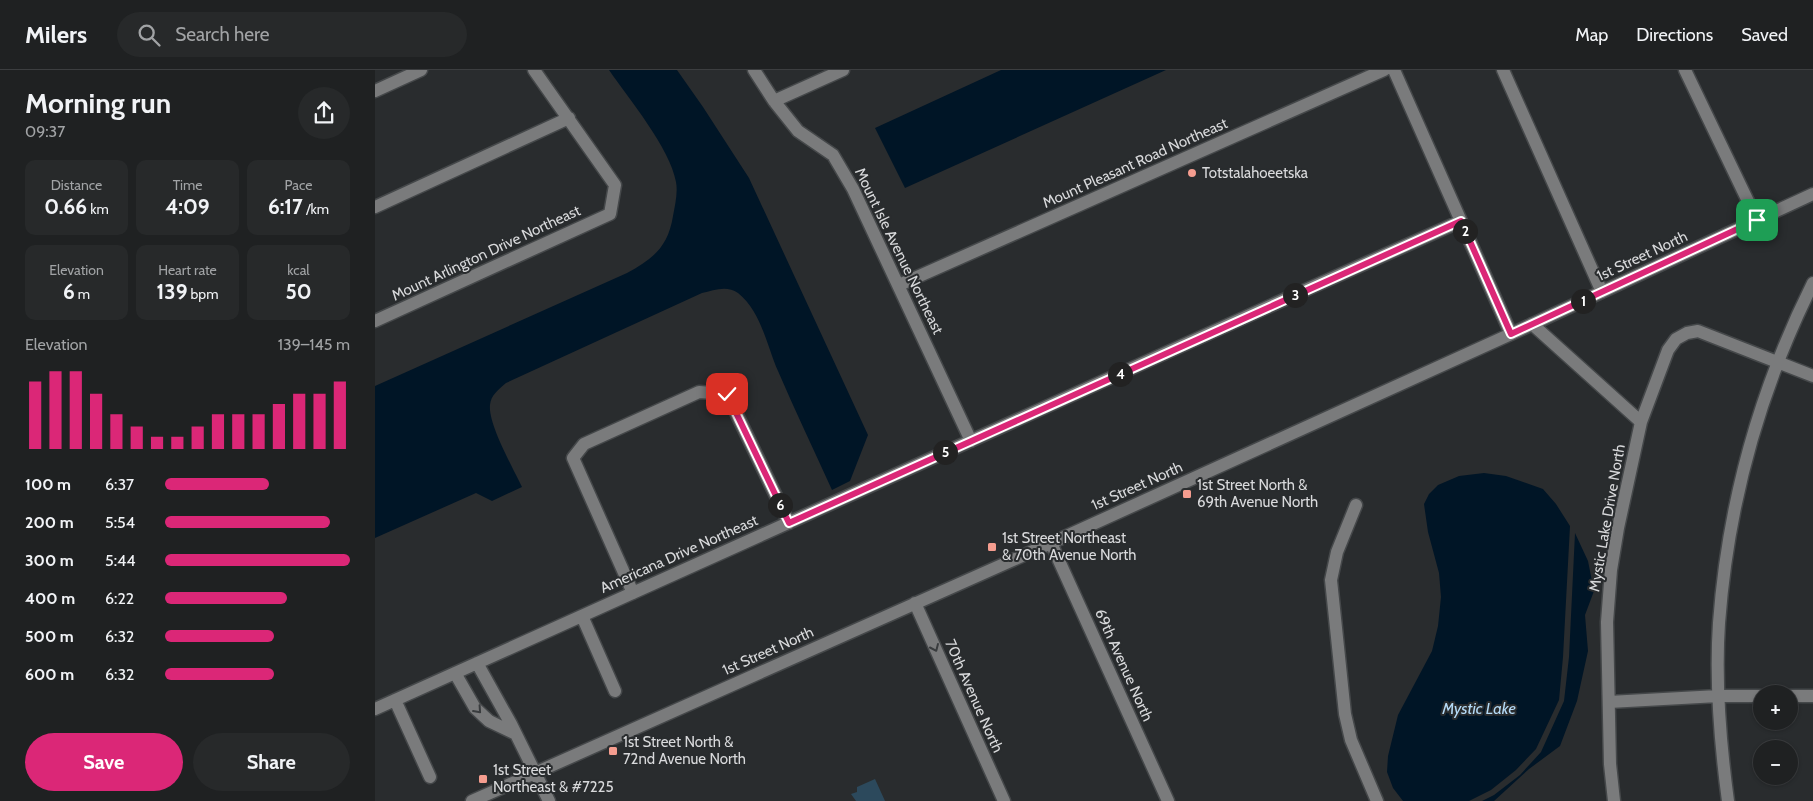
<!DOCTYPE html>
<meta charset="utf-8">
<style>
body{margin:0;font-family:Cabin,sans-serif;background:#27292a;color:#f1f3f6;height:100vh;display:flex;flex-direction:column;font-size:19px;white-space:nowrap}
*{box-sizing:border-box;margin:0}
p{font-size:16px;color:#a1a3a5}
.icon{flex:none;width:28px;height:28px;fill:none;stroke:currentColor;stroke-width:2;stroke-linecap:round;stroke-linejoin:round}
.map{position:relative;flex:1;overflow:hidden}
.details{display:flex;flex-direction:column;background:#1f2122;width:375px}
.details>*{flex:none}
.controls{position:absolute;left:1378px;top:615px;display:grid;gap:10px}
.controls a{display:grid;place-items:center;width:45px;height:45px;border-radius:50%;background:#1f2122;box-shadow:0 1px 4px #0004,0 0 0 1px #3c3e40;font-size:25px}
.pin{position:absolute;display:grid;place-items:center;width:42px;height:42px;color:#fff;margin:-21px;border-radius:10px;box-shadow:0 2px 8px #0006}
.km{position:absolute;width:25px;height:25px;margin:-12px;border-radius:50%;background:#222;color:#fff;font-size:14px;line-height:25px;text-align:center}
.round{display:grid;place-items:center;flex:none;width:52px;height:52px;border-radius:26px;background:#27292a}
.summary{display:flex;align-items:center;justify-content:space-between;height:85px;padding:0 25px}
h1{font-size:28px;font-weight:700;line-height:38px}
.figures{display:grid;grid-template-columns:repeat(3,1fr);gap:8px;height:85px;padding:5px 25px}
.figures div{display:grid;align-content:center;border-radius:10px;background:#27292a;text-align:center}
.figures b{font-size:21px;font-weight:700}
.figures small{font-size:14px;font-weight:400}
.figures p{font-size:14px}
.chart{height:140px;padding:10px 25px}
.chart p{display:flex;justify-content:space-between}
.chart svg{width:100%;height:90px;margin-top:5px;stroke:#db2777;stroke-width:6}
.primary-button{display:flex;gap:10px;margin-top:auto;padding:10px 25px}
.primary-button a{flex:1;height:58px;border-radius:30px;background:#db2777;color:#fff;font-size:20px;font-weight:700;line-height:58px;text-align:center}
.primary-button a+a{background:#27292a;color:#f1f3f6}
ul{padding:0 25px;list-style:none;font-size:16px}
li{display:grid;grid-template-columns:80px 60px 1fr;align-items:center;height:38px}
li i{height:12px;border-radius:6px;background:#db2777}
header{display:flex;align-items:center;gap:30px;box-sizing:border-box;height:70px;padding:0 25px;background:#1f2122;border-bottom:1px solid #3c3e40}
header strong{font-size:24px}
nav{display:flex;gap:28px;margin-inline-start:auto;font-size:18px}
.search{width:350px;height:45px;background:#27292a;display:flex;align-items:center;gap:12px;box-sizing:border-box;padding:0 18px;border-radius:28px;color:#a1a3a5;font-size:19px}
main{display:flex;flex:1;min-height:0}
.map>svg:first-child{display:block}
</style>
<header>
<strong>Milers</strong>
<div class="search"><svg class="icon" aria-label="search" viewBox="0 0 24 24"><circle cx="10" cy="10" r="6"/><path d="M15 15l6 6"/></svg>Search here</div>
<nav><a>Map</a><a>Directions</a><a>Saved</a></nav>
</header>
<main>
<section class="details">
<div class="summary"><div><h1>Morning run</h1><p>09:37</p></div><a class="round"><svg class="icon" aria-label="share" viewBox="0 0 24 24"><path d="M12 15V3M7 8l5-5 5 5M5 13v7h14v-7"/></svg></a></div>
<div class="figures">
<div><p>Distance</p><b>0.66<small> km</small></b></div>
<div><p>Time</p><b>4:09</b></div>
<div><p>Pace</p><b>6:17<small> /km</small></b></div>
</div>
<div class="figures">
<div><p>Elevation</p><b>6<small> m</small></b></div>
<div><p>Heart rate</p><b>139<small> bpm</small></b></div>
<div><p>kcal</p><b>50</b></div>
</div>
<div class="chart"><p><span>Elevation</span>139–145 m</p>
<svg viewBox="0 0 160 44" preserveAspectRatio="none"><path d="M5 44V11M15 44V6M25 44V6M35 44V17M45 44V27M55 44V33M65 44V38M75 44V38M85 44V33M95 44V27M105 44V27M115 44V27M125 44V22M135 44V17M145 44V17M155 44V11"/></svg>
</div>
<ul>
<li><b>100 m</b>6:37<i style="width:56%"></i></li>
<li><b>200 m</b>5:54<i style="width:89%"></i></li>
<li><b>300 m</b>5:44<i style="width:100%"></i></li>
<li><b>400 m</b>6:22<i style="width:66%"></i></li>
<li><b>500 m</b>6:32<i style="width:59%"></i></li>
<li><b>600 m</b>6:32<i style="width:59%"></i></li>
</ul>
<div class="primary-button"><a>Save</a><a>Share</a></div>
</section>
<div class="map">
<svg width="1438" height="731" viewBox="0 0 1438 731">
<rect width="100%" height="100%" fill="#292c2e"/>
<!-- green -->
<path fill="#2c495c" d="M500,709L510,731H481L476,724L482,722V717Z"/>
<!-- water -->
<path fill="#001526" d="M234,0H302L328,37L374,108L493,365L475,411L457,420C439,380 420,341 403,301C392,276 386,241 363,223C352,215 339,220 327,223L131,313C123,320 116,325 115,335C113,354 138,398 147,417L117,431L101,423L0,468V316L252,203C278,189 293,177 298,146C300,135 303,123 301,112C295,78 254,29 234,0Z
M626,0H791L530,118L500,58Z
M1109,403L1131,406L1168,419L1181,434L1195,456L1188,587L1184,630L1161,679L1141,700L1116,720L1094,731H1028L1018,718L1012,702L1013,686L1023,645L1057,581L1063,556L1066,527L1064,503L1053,462L1049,434L1054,424L1063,415L1084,406Z
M1200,463L1213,491L1219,521L1210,545L1213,581L1202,631L1185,676L1154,699L1119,731H1107L1119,725L1145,705L1166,682L1189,631L1194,587Z"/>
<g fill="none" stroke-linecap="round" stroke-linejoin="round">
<defs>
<path id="minor" d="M379,0L399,31L423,61L458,85L478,119L596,371
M1019,0L1136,264
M1128,0L1227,222
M1310,0L1382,150
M0,21L46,0
M399,31L468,0
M0,137L194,48
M524,215L1009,0
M0,251L235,144L240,115L159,0
M1157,254L1266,352
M981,435L962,482L956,510L970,644L976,670L1002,731
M676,473L793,731
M258,523L198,388L209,374L324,322L352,324L414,453
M540,533L629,731
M207,546L240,621
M102,593L136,654L174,731
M80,603L100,638L114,651L139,663
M1414,626H1438
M20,630L55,707
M1234,632L1343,626H1386
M0,639L935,218L1086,151
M97,731L676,473L1136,264L1438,124
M1239,731L1235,694L1232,552L1236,500L1243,458L1266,352L1293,280L1301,269L1312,263L1323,261L1438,306
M1353,731C1345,672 1340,612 1344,553C1353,432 1384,321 1438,213"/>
</defs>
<!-- minor casing -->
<use href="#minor" stroke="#45484a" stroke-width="15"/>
<!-- minor -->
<use href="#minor" stroke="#7a7b7c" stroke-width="12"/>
</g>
<!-- one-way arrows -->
<defs><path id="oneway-chevron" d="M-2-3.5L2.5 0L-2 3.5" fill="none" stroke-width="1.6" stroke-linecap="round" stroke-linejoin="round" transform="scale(1.25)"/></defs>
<g stroke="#393c3e">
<use href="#oneway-chevron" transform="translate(560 578) rotate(66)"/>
<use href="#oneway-chevron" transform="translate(103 640) rotate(48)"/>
</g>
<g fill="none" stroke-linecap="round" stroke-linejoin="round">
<defs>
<path id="route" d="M352,324L414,453L1086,151L1136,264L1382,150"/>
</defs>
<!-- route casing -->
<use href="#route" stroke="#fff" stroke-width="10"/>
<!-- route -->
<use href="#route" stroke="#db2777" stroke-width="6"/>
</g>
<!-- markers -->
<g fill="#f59d8f" stroke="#292c2e" stroke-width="2">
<circle cx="817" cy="103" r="5"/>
<rect x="807" y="419" width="10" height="10" rx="2.5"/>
<rect x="612" y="472" width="10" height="10" rx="2.5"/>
<rect x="233" y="676" width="10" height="10" rx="2.5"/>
<rect x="103" y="704" width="10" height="10" rx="2.5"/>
</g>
<g text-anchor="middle" stroke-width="4" stroke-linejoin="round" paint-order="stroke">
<!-- street labels -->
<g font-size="15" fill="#d8d9db" stroke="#292c2e">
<text transform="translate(760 93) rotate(-24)" y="5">Mount Pleasant Road Northeast</text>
<text transform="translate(524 181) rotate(64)" y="5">Mount Isle Avenue Northeast</text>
<text transform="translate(111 183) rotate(-25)" y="5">Mount Arlington Drive Northeast</text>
<text transform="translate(1267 186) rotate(-25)" y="5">1st Street North</text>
<text transform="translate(762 416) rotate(-24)" y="5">1st Street North</text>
<text transform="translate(1232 448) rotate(-80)" y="5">Mystic Lake Drive North</text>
<text transform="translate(304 484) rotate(-24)" y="5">Americana Drive Northeast</text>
<text transform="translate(393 581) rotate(-24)" y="5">1st Street North</text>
<text transform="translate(749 595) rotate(66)" y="5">69th Avenue North</text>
<text transform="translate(599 626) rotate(66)" y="5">70th Avenue North</text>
</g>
<!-- poi labels -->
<g font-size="15" fill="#d8d9db" stroke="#292c2e" text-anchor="start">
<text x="827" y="108">Totstalahoeetska</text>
<text x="822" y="420">1st Street North &amp;<tspan x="822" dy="17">69th Avenue North</tspan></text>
<text x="627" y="473">1st Street Northeast<tspan x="627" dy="17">&amp; 70th Avenue North</tspan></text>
<text x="248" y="677">1st Street North &amp;<tspan x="248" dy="17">72nd Avenue North</tspan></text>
<text x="118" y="705">1st Street<tspan x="118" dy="17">Northeast &amp; #7225</tspan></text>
</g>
<!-- water labels -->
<g font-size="16" font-style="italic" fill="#b4daf6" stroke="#292c2e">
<text x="1104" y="644">Mystic Lake</text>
</g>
</g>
</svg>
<div class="controls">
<a>+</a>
<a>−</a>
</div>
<div class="pin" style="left:1382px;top:150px;background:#1e9e55"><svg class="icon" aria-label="arrive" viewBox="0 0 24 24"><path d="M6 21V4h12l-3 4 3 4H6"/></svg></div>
<div class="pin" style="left:352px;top:324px;background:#d93025"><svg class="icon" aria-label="check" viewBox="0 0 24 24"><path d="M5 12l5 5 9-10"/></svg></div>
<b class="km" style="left:1208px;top:231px">1</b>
<b class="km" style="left:1090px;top:161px">2</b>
<b class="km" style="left:920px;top:225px">3</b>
<b class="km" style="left:745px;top:304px">4</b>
<b class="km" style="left:570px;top:382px">5</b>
<b class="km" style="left:405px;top:435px">6</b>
</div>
</main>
